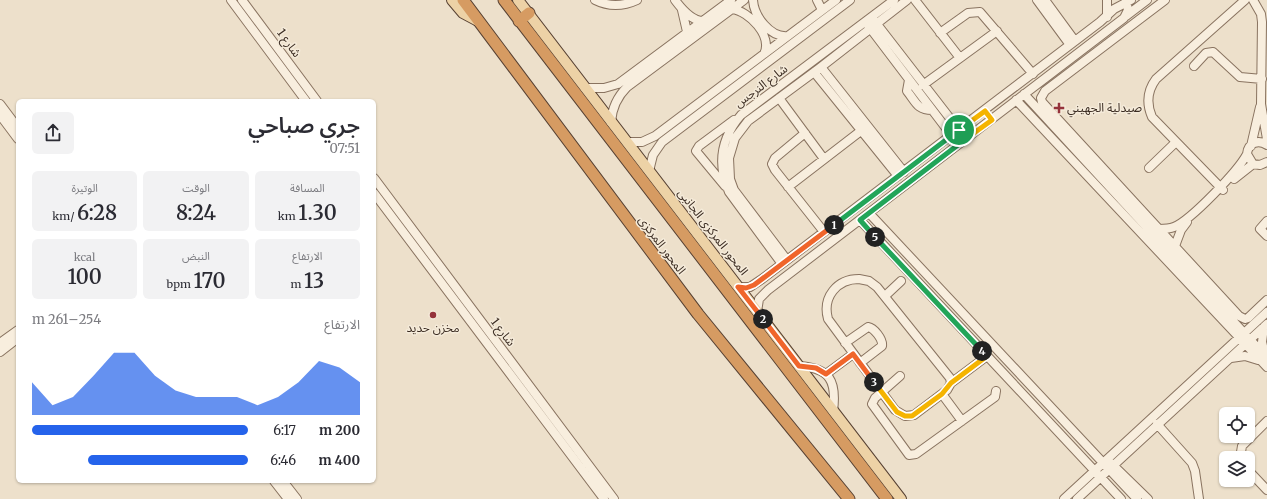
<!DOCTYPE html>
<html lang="ar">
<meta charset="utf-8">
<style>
body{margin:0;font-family:Merriweather,"Noto Sans Arabic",serif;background:#f2f2f3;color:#2b2b33;direction:rtl;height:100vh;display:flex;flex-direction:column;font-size:15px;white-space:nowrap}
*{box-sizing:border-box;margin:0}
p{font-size:13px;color:#7c7c81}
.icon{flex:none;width:22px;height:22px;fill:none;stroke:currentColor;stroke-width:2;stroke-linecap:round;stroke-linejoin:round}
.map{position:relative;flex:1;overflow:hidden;direction:ltr}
.side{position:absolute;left:16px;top:99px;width:360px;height:384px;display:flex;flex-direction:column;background:#fff;border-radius:6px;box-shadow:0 1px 3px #0004;direction:rtl}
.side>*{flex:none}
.fabs{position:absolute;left:1219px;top:407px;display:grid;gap:8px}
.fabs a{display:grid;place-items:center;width:36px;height:36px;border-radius:6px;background:#fff;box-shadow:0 1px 3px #0004;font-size:20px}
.pin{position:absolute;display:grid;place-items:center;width:34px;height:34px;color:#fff;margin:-17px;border:2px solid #fff;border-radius:50%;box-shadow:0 1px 4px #0007}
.km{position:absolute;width:20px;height:20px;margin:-10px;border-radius:50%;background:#222;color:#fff;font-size:11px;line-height:20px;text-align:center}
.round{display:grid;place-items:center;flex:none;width:42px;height:42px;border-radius:6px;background:#f2f2f3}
.head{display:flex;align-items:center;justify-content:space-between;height:68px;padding:0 16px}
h1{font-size:22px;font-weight:600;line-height:30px}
.figures{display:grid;grid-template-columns:repeat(3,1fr);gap:6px;height:68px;padding:4px 16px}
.figures div{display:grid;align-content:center;border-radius:6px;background:#f2f2f3;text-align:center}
.figures b{font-size:20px;font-weight:600}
.figures small{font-size:11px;font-weight:400}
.figures p{font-size:11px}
.chart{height:112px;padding:8px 16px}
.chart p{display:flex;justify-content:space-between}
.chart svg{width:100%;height:72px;margin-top:4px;fill:#2563eb;opacity:.7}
ul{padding:0 16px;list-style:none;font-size:13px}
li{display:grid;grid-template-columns:64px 48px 1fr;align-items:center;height:30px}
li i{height:10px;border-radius:5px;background:#2563eb}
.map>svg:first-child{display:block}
</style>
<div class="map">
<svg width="1267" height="499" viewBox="0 0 1267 499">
<rect width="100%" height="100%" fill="#ede0cb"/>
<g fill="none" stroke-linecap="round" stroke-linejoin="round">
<defs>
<path id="minor" d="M231,0L306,101
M242,0L317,101
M595,0C609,7 624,6 637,0
M675,0C681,8 691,21 703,21
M753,0C754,16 770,38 788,36
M817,0L822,10
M915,0L960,58
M1037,0L1070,45
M1045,0L1075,41
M1165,0L1045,91L1041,98L1042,102L1239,316L1245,319L1248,318L1267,300
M1253,0L1261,14L1262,22L1261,104L1267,139
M732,9C749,11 773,36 764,54
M682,10L688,36
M1126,16L1147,0
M1107,17V0
M873,19L959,130
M867,24L952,136
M940,33L968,13L980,12L1033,74
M1194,66L1206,53L1213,52L1240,77L1262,79
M821,67L904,172
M814,72L898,176
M909,80L907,91C916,102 917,110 932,110
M923,85L997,31
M585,88H604L618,84L731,0
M1024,94L1267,358
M779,98L824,159
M1016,100L1267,367
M0,104L18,128
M0,115L18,139
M611,122C612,108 617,97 627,87L744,0
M805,133L775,158L772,164L775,170L824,232
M628,142H642L655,136L836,0
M1267,145C1258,139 1248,143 1247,154L1253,164L1260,165L1267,162
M1251,146L1260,107
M1149,168L1176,142
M649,171L653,155L662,142L850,0
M374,178L614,499
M1234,179L1253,164
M725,186L696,151L699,146L734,120
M788,187L862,130
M1223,190L1152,117C1146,103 1147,91 1156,79L1245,0
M374,193L604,499
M869,213L1137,499
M860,220L1121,499
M1267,221L1260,229L1267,236
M1159,229C1164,229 1169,229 1174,227C1191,220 1238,171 1247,154
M1175,246L1181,230L1187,222
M787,260L734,190L730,179L729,158L735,138L748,121L821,67L907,0
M782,264L729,192C717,164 721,138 741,115L894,0
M859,279L869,281L877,287L950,378L951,383L947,390L914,415L905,416L895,410L828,319C822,297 837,279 859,279Z
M738,287H750L762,279L1100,22L1114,9L1131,0
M885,296L901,281
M757,312L759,299L768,290L1124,18L1128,10L1126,0
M1264,327L1262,342L1265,354
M0,343L18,330
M845,343L868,327C874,328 883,339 882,346L860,363
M0,352L18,338
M1231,358L1245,356L1258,360
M799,366C830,368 837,381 833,411
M826,374L853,354
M900,376L875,398L872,404L909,455L916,454L995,397L996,391
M951,383L987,356
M942,394L962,421
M1157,424L1192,463L1195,471L1199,499
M1240,458L1242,446L1267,421
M1111,463L1148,499
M1248,470L1267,490
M274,481L288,499
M283,481L297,499
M1064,499L1267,312
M1077,499L1267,324"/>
<path id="major" d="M452,0L463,13L478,21
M518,0L901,499"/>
<path id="highway" d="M463,0L698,314L849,499
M504,0L887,499
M519,21L529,13"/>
</defs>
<!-- minor casing -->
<use href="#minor" stroke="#897360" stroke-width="10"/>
<!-- major casing -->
<use href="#major" stroke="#574133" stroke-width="12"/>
<!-- highway casing -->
<use href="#highway" stroke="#574133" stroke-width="13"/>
<!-- minor -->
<use href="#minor" stroke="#f8eede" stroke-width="8"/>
<!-- major -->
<use href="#major" stroke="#edd2a6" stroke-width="10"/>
<!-- highway -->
<use href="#highway" stroke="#d69b62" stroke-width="11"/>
</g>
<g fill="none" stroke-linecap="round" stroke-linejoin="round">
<defs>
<path id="split-1" d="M834,225L959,130"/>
<path id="split-2" d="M763,319L738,287L746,288L754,285L834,225"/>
<path id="split-3" d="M763,319L799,366L816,368L826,374L853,354L874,382"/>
<path id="split-4" d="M874,382L897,412L905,416H912L942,394L951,383L987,356L982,351"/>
<path id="split-5" d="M875,237L982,351"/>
<path id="split-6" d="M875,237L860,220L967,138"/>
<path id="split-7" d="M959,130L985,111L992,120L967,138"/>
</defs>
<!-- split-1 casing -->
<use href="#split-1" stroke="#fff" stroke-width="8"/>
<!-- split-2 casing -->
<use href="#split-2" stroke="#fff" stroke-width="8"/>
<!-- split-3 casing -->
<use href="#split-3" stroke="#fff" stroke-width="8"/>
<!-- split-4 casing -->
<use href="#split-4" stroke="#fff" stroke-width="8"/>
<!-- split-5 casing -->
<use href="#split-5" stroke="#fff" stroke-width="8"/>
<!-- split-6 casing -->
<use href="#split-6" stroke="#fff" stroke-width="8"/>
<!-- split-7 casing -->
<use href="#split-7" stroke="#fff" stroke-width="8"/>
<!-- split-1 -->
<use href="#split-1" stroke="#22a559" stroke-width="5"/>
<!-- split-2 -->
<use href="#split-2" stroke="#f0652b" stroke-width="5"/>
<!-- split-3 -->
<use href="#split-3" stroke="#f0652b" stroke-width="5"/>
<!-- split-4 -->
<use href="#split-4" stroke="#f5b400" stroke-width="5"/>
<!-- split-5 -->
<use href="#split-5" stroke="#22a559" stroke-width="5"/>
<!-- split-6 -->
<use href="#split-6" stroke="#22a559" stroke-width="5"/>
<!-- split-7 -->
<use href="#split-7" stroke="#f5b400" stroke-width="5"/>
</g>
<!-- markers -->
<g fill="#95333b" stroke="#f5ebda" stroke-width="1.5">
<path d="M1057 102h4v4h4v4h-4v4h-4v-4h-4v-4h4z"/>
<circle cx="433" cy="315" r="4"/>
</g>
<g text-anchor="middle" stroke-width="3" stroke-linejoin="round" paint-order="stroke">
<!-- street labels -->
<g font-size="12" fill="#3b2c22" stroke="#f5ebda">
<text transform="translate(289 43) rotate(54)" y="4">شارع 1</text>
<text transform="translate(761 86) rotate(-37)" y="4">شارع النرجس</text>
<text transform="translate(713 232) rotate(52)" y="4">المحور المركزى الجانبى</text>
<text transform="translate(662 245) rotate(53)" y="4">المحور المركزى</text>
<text transform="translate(503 332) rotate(53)" y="4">شارع 1</text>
</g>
<!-- poi labels -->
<g font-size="12" fill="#3b2c22" stroke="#f5ebda" text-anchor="start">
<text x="1067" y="112">صيدلية الجهيني</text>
<text x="433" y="332" text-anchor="middle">مخزن حديد</text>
</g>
</g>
</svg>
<div class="fabs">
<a><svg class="icon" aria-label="locate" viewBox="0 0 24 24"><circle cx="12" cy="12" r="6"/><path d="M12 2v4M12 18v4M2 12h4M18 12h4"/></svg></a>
<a><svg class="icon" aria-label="layers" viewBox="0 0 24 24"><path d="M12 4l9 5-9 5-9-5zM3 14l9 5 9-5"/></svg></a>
</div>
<div class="pin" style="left:959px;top:130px;background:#1e9e55"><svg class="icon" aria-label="arrive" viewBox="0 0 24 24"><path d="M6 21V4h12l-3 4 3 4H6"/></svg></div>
<b class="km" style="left:834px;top:225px">1</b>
<b class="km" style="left:763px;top:319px">2</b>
<b class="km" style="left:874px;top:382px">3</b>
<b class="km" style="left:982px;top:351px">4</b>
<b class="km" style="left:875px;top:237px">5</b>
<section class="side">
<div class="head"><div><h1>جري صباحي</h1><p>07:51</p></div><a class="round"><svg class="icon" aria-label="share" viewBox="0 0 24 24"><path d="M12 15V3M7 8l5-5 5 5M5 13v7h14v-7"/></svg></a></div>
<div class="figures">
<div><p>المسافة</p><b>1.30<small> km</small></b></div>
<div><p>الوقت</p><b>8:24</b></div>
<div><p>الوتيرة</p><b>6:28<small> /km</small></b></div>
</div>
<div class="figures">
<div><p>الارتفاع</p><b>13<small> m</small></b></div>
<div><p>النبض</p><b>170<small> bpm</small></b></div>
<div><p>kcal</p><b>100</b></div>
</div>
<div class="chart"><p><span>الارتفاع</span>254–261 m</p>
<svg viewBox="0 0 160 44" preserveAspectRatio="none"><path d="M0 44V24L10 38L20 33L30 20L40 6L50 6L60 20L70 29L80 33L90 33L100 33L110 38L120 33L130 24L140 11L150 15L160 24V44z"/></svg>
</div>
<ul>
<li><b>200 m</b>6:17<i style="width:100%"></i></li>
<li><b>400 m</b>6:46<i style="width:74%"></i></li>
</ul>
</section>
</div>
